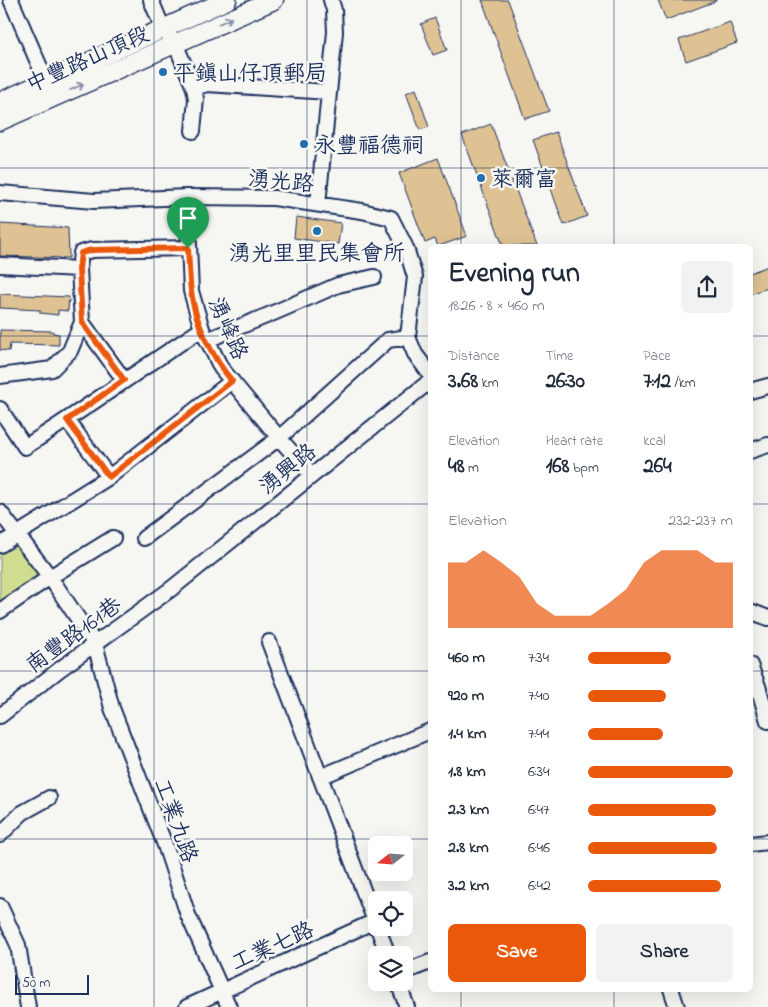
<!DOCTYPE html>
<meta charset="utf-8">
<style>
body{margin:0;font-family:"Indie Flower","LXGW WenKai TC",sans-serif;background:#f2f2f3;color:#1f2937;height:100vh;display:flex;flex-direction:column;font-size:19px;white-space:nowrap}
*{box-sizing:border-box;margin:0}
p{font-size:16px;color:#747a83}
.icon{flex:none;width:28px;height:28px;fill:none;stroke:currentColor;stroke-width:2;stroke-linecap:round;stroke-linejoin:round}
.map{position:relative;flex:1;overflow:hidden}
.panel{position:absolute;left:428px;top:244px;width:325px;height:748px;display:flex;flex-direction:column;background:#fff;border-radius:8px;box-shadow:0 5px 20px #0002}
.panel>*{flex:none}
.needle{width:32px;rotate:253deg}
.buttons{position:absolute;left:368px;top:836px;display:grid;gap:10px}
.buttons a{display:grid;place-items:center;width:45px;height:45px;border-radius:8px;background:#fff;box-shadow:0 5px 20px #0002;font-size:25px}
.scale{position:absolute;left:15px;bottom:12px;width:74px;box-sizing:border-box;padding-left:5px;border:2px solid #1b2f5e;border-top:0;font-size:14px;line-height:18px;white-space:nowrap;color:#1b2f5e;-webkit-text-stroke:4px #f6f6f2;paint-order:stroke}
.pin{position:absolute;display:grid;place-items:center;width:42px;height:42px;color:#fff;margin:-51px -21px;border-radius:50% 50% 50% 0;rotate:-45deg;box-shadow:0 0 5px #0007}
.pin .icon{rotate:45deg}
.round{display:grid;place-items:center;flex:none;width:52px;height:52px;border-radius:8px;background:#f2f2f3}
.summary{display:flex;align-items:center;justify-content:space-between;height:85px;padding:0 20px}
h1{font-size:28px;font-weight:700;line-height:38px}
.stats{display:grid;grid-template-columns:repeat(3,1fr);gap:8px;height:85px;padding:5px 20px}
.stats div{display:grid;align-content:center}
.stats b{font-size:21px;font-weight:700}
.stats small{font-size:14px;font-weight:400}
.stats p{font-size:14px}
.chart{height:140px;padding:10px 20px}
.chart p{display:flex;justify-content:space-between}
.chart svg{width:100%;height:90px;margin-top:5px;fill:#ea580c;opacity:.7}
.cta{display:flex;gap:10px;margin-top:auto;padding:10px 20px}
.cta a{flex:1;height:58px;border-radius:8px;background:#ea580c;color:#fff;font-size:20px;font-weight:700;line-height:58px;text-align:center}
.cta a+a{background:#f2f2f3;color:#1f2937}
ul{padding:0 20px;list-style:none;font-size:16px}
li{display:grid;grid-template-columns:80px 60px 1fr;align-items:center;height:38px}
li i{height:12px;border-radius:6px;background:#ea580c}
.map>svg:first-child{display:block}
</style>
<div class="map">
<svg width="768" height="1007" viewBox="0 0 768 1007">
<rect width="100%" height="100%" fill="#f6f6f2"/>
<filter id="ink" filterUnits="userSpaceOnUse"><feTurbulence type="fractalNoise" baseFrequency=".02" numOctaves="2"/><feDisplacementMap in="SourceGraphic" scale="10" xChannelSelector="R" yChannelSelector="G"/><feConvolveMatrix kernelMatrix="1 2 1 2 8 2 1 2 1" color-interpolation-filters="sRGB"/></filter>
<g filter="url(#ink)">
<!-- green -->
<path fill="#d0dd90" stroke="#768677" d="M16,541L42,577L0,605V551Z"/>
<!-- building -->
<path fill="#dfc293" stroke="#1b2f5e" d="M482,0H508L549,111L525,119Z
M658,0H716V1L666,20Z
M435,18L447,50L433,55L421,24Z
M730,22L737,43L686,61L679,40Z
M416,89L429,127L420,130L406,93Z
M491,124L537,246H503L462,135Z
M556,132L587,216L564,225L533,140Z
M438,158L467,236L439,246H438L435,239L425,243L399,173Z
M296,217L341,223L338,244L294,238Z
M0,224L68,228L69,258L0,256Z
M768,266V288L750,294V273Z
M0,294L69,297L68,311L58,310V315L40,313V310L0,308Z
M0,330L53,331V333L59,334V345L10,344L9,351L0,350Z"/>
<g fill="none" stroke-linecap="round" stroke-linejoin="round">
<defs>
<path id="minor" d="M11,0L50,90
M151,0L163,29L175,43L194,88L196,99L193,131
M194,88L207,84L329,92
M0,193L94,201L187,197L274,198L362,211L391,218L406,248L415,277L408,337L415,354L430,374
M187,197L191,291L202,329L221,368L279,438L312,475
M318,204L335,32L334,10L331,0
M0,265L79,269
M82,322L124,380
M207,340L271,314L338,285L374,277
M0,376L52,369L70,351L82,322L79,269L81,253L92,250L188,248
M750,391L768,386
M0,409L25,447C85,409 142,368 202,329
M67,420L109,477
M750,451L768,445
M0,512L50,577L95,644L112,708L165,845L188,915L229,1007
M144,538L279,438L388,340L408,337
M0,545L109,477L232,381
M0,611L50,577L113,538
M750,611L768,618
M269,642L376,924
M750,665L758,686L768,721
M0,716L60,669L171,589L430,381
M320,777L430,731
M0,835L22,813L49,798
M750,844L768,842
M0,906L18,945L28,1007
M378,928L388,955
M404,972L430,962
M398,982L407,1007
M671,989L677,1007
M187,1007L375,921"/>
<path id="major" d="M0,102L227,0
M0,121L274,0"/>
</defs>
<!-- minor casing -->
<use href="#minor" stroke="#1b2f5e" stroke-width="18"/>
<!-- major casing -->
<use href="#major" stroke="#1b2f5e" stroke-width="21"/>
<!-- minor -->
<use href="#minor" stroke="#f6f6f2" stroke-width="14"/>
<!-- major -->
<use href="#major" stroke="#f6f6f2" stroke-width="18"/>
</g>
<!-- one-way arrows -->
<defs><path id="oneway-shaft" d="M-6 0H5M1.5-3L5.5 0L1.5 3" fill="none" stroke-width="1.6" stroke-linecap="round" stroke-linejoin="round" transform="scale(1.25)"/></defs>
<g stroke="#8892a8">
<use href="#oneway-shaft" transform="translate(225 21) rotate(-24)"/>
<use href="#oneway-shaft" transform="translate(77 87) rotate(-24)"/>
</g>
</g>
<g fill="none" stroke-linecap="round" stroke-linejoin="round" filter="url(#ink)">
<defs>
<path id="route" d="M188,248C189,262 189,277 191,291C195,323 212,357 232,381L109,477L67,420L124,380L82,322L79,269L81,253L92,250Z"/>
</defs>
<!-- route casing -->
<use href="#route" stroke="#fff" stroke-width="10"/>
<!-- route -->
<use href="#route" stroke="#ea580c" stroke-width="6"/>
</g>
<!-- grid -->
<path fill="none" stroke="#1b2f5e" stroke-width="1" stroke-opacity="0.55" d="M154,0V1007M307,0V1007M461,0V246M614,0V246M0,168H768M0,336H430M750,336H768M0,504H430M750,504H768M0,671H430M750,671H768M0,839H430M750,839H768M461,989V1007M614,989V1007"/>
<!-- markers -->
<g fill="#1f6fb2" stroke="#f6f6f2" stroke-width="2">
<circle cx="163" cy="72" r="5"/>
<circle cx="304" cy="144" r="5"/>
<circle cx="481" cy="178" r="5"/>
<circle cx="317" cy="231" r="5"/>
</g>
<g text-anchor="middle" stroke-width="5" stroke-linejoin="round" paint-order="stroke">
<!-- street labels -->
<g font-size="22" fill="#1b2f5e" stroke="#f6f6f2">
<text transform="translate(87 58) rotate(-24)" y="8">中豐路山頂段</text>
<text transform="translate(281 180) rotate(5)" y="8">湧光路</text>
<text transform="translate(229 328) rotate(66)" y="8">湧峰路</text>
<text transform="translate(287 468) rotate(-39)" y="8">湧興路</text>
<text transform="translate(73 634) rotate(-36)" y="8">南豐路161巷</text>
<text transform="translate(177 820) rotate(70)" y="8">工業九路</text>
<text transform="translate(272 945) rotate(-24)" y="8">工業七路</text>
</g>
<!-- poi labels -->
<g font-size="22" fill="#1b2f5e" stroke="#f6f6f2" text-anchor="start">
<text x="173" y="80">平鎮山仔頂郵局</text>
<text x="314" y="152">永豐福德祠</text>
<text x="491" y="186">萊爾富</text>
<text x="317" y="260" text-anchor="middle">湧光里里民集會所</text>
</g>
</g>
</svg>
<div class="buttons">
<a><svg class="needle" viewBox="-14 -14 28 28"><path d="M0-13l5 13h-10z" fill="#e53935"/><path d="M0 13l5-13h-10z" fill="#747a83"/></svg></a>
<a><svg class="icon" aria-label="locate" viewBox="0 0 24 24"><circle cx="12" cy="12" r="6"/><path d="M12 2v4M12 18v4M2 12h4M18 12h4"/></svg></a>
<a><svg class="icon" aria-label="layers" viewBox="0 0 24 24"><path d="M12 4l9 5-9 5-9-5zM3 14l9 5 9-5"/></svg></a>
</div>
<div class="scale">50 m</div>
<div class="pin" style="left:188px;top:248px;background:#1e9e55"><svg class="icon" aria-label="arrive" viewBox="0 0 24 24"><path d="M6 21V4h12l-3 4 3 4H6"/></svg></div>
<section class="panel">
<div class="summary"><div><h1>Evening run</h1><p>18:26 · 8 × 460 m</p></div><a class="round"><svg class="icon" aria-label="share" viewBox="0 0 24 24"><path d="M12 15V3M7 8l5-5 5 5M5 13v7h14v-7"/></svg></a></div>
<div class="stats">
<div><p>Distance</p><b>3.68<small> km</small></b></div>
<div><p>Time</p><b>26:30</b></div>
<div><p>Pace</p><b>7:12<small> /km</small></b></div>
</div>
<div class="stats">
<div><p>Elevation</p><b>48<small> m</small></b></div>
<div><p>Heart rate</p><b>168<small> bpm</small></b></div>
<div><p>kcal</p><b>264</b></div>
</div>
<div class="chart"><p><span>Elevation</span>232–237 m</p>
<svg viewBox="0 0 160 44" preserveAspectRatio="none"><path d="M0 44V12L10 12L20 6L30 12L40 19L50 32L60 38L70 38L80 38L90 32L100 25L110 12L120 6L130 6L140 6L150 12L160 12V44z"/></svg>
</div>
<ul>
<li><b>460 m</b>7:34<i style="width:57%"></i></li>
<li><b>920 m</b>7:40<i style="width:54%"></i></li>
<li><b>1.4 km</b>7:44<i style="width:52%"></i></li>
<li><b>1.8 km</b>6:34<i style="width:100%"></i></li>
<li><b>2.3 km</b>6:47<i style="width:88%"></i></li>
<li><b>2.8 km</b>6:46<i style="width:89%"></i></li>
<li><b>3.2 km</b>6:42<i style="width:92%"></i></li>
</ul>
<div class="cta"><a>Save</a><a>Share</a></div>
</section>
</div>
